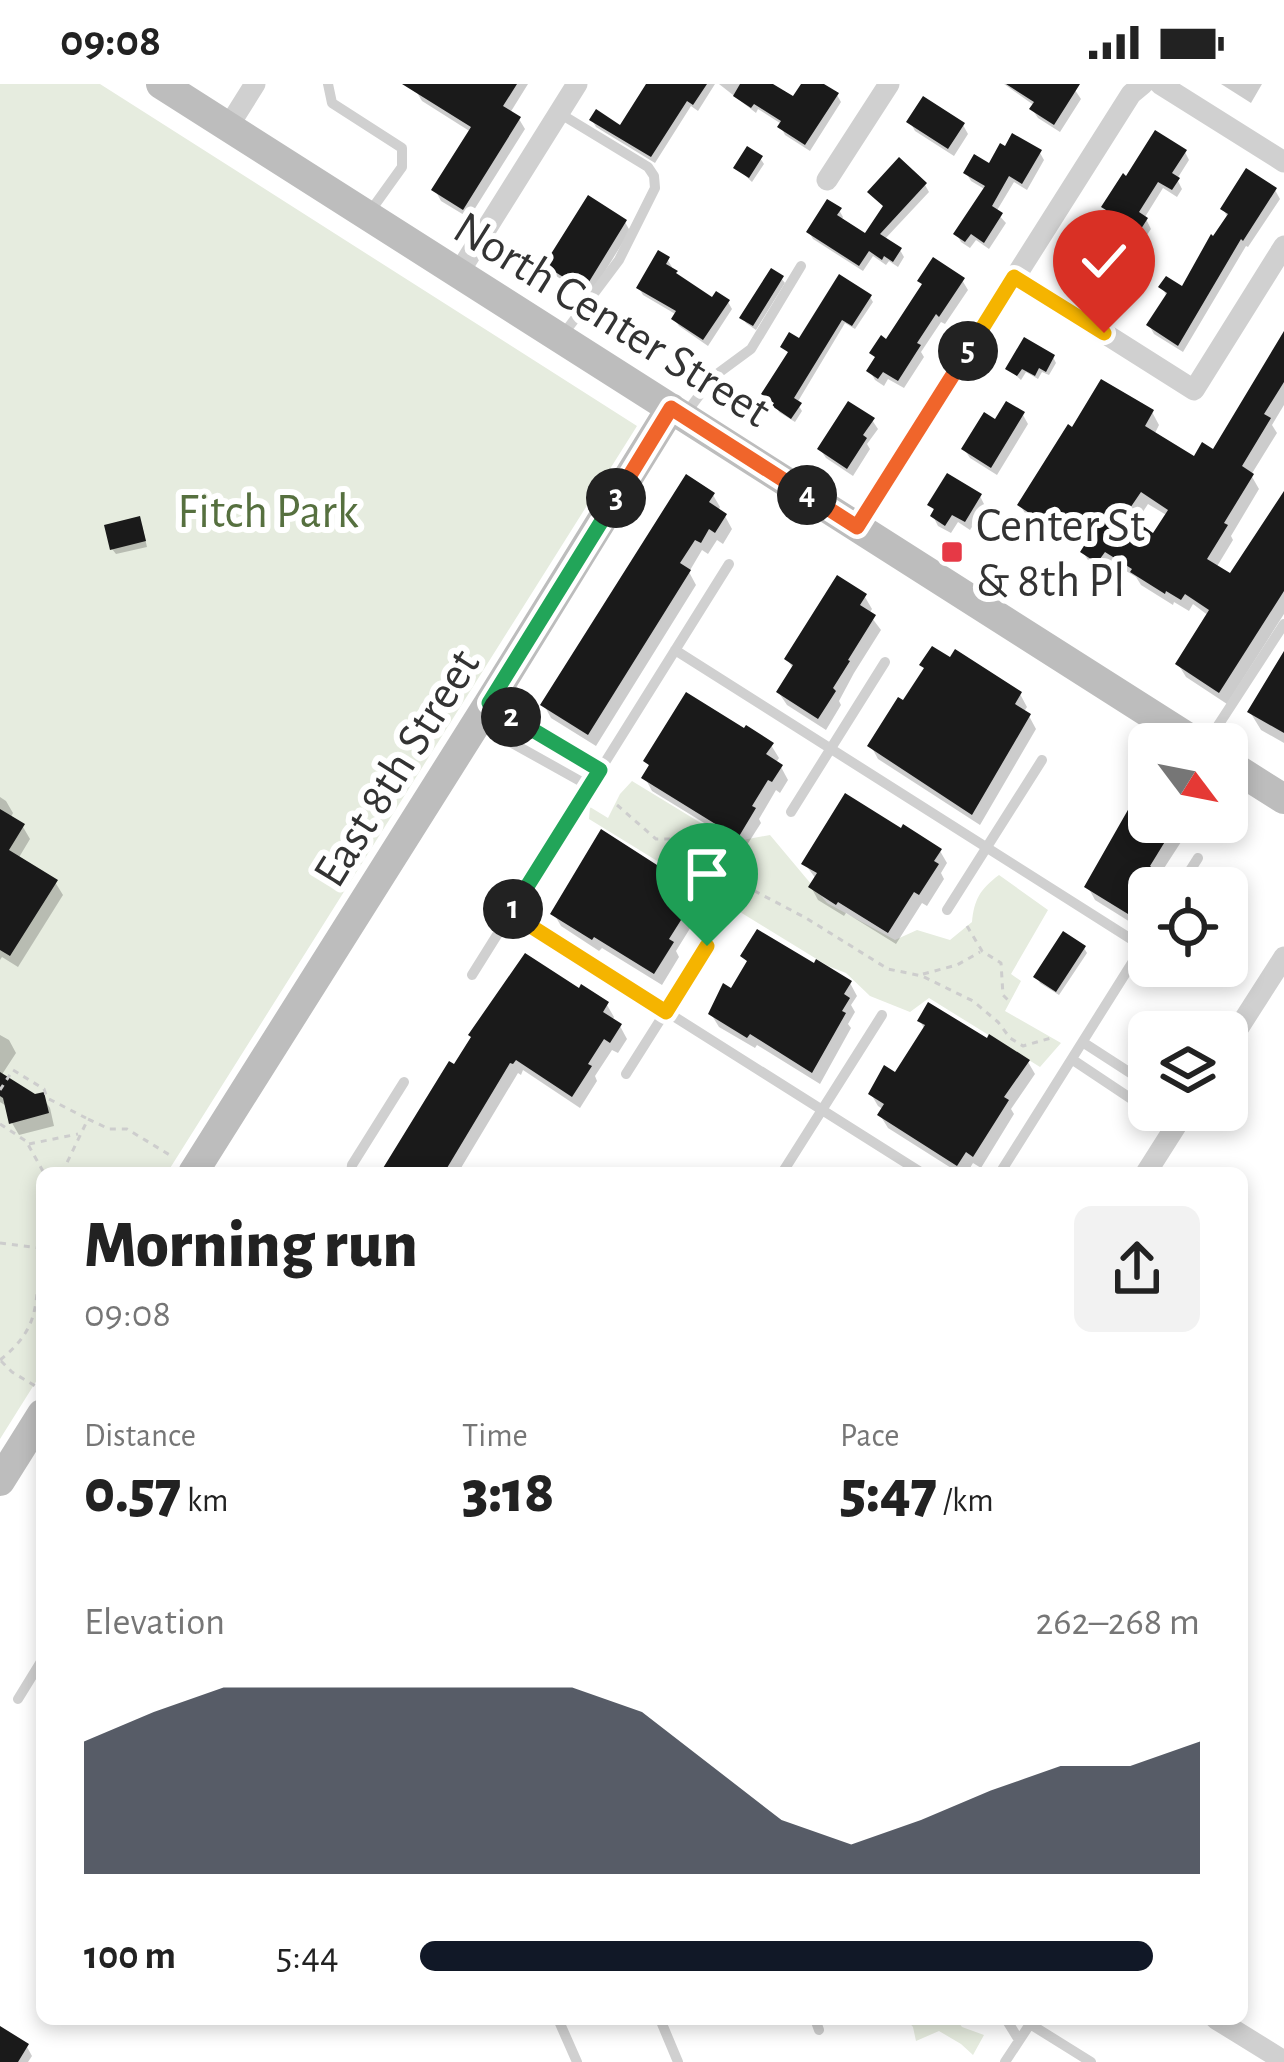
<!DOCTYPE html>
<meta charset="utf-8">
<style>
body{margin:0;font-family:"Alegreya Sans",sans-serif;background:#f2f2f2;color:#222;height:100vh;display:flex;flex-direction:column;font-size:45px;white-space:nowrap}
*{box-sizing:border-box;margin:0}
p{font-size:39px;color:#767676}
.icon{flex:none;width:66px;height:66px;fill:none;stroke:currentColor;stroke-width:2;stroke-linecap:round;stroke-linejoin:round}
.map{position:relative;flex:1;overflow:hidden}
.details{position:absolute;left:36px;top:1083px;width:1212px;height:858px;display:flex;flex-direction:column;background:#fff;border-radius:18px;box-shadow:0 6px 18px #0003}
.details>*{flex:none}
.needle{width:78px;rotate:122deg}
.tools{position:absolute;left:1128px;top:639px;display:grid;gap:24px}
.tools a{display:grid;place-items:center;width:120px;height:120px;border-radius:18px;background:#fff;box-shadow:0 6px 18px #0003;font-size:60px}
.pin{position:absolute;display:grid;place-items:center;width:102px;height:102px;color:#fff;margin:-123px -51px;border-radius:50% 50% 50% 0;rotate:-45deg;box-shadow:0 0 12px #0007}
.pin .icon{rotate:45deg}
.km{position:absolute;width:60px;height:60px;margin:-30px;border-radius:50%;background:#222;color:#fff;font-size:33px;line-height:60px;text-align:center}
.round{display:grid;place-items:center;flex:none;width:126px;height:126px;border-radius:18px;background:#f2f2f2}
.overview{display:flex;align-items:center;justify-content:space-between;height:204px;padding:0 48px}
h1{font-size:66px;font-weight:800;line-height:90px}
.figures{display:grid;grid-template-columns:repeat(3,1fr);gap:18px;height:204px;padding:12px 48px}
.figures div{display:grid;align-content:center}
.figures b{font-size:60px;font-weight:800}
.figures small{font-size:33px;font-weight:400}
.figures p{font-size:33px}
.chart{height:336px;padding:24px 48px}
.chart p{display:flex;justify-content:space-between}
.chart svg{width:100%;height:216px;margin-top:12px;fill:#111827;opacity:.7}
ul{padding:0 48px;list-style:none;font-size:39px}
li{display:grid;grid-template-columns:192px 144px 1fr;align-items:center;height:90px}
li i{height:30px;border-radius:15px;background:#111827}
.status{display:flex;justify-content:space-between;align-items:center;height:84px;padding:0 60px;background:#fff;direction:ltr}
.status svg{height:33px;fill:currentColor}
.map>svg:first-child{display:block}
</style>
<div class="status"><b>09:08</b><svg viewBox="0 0 49 12"><path d="M0 12V9h3v3zM5 12V6h3v6zM10 12V3h3v9zM15 12V0h3v12zM26 1h20v11H26zM47 4h2v5h-2z"/></svg></div>
<div class="map">
<svg width="1284" height="1978" viewBox="0 0 1284 1978">
<rect width="100%" height="100%" fill="#fff"/>
<!-- green -->
<path fill="#e6ecdf" d="M0,0H100L637,342L167,1089H42V1288L0,1355Z
M632,697L732,758L770,751L827,819L895,856L917,846L950,856L972,838C974,816 980,805 999,791L1048,826L1011,890L1021,897L1005,927L1061,959L1040,983L929,914L910,928L870,912L846,889L828,882L589,735L590,723L608,734L620,710Z
M906,1935H956L962,1943L984,1951L973,1971L961,1960L939,1947L916,1957L913,1943Z"/>
<!-- shadow -->
<path fill="#0003" fill-rule="evenodd" d="M420,0H528L510,29L519,35L525,45L469,134L441,117L435,106L471,48L422,17L416,7Z
M649,0H715L698,27L691,22L655,79L596,43L592,36L621,45Z
M719,0H771L794,17L805,0H819L837,11L841,18L810,67L785,51L781,43L783,41L758,25L756,29Z
M1004,0H1066L1075,6L1081,15L1060,48L1038,34L1032,25L1035,22Z
M1221,0H1262L1251,19Z
M910,38L963,41L968,50L954,72L915,47Z
M1185,68L1189,76L1177,95L1182,105L1177,113L1163,104L1145,133L1151,145L1135,168L1122,160L1090,208L1072,196L1067,188L1127,96Z
M1040,69L1044,76L1027,106L1014,98L996,128L1006,139L989,165L976,156L970,164L961,158L957,151L986,106L971,97L966,89Z
M760,74L764,80L752,98L737,84Z
M925,101L929,108L884,156L900,166L904,173L898,183L889,177L886,181L873,172L863,187L813,155L809,148L839,126L843,133L841,137L866,153L885,124L871,108Z
M1275,106L1280,115L1248,163L1246,162L1183,268L1154,250L1149,241L1167,213L1162,203L1183,207L1228,134L1223,125Z
M625,138L630,147L589,213L553,190L548,181Z
M667,175L672,183L670,186L713,218H728L732,225L708,262L679,242L674,235L677,231L643,211L639,204Z
M781,194L785,199L756,246L746,239L743,234Z
M962,196L968,206L945,240L941,238L921,268L924,273L904,304L888,295L884,302L875,296L870,287L877,276L873,270Z
M870,213L873,218L855,245L845,239L797,319L802,327L795,338L779,328L776,321L765,310L790,271L784,263L800,258Z
M1284,253V321L1272,341L1277,349L1251,391L1259,405L1231,452L1233,456L1216,484L1231,493L1284,412V530L1227,620L1186,593L1178,580L1209,532L1193,520L1189,527L1174,518L1173,521L1141,501L1136,493L1113,479L1105,490L1091,481L1083,468L1089,459L1057,439L1051,449L1028,434L1020,421L1152,328L1159,341L1154,351L1195,376L1214,369ZM1148,420L1168,432L1154,453L1135,440Z
M1053,273L1056,279L1049,291L1042,288L1038,295L1026,288L1021,296L1009,285Z
M1023,331L1028,340L997,391L970,374L964,365L996,339Z
M872,336L878,345L867,360L870,365L853,392L826,374L820,365Z
M713,411L720,423L718,427L725,432L732,445L723,460L717,456L708,470L702,466L689,488L696,501L596,662L551,634L544,621Z
M980,412L985,422L970,446L958,438L951,449L938,442L933,432L935,429L931,421Z
M142,441L147,463L116,470L112,465Z
M865,513L872,525L869,530L881,546L854,589L839,617L841,621L826,646L787,621L779,609L794,586L787,575Z
M1284,574V659L1261,646L1250,628Z
M926,587L1020,610L1027,623L1023,629L1029,632L1036,645L980,741L878,675L871,662L904,620Z
M771,661L779,674L775,680L781,683L788,696L780,709L776,706L759,735L761,739L745,764L652,707L645,694L651,685L646,677Z
M1149,695V738H1194L1157,795L1160,800L1158,804H1149V818L1135,841L1095,816L1088,803Z
M0,713L6,717L13,729L10,735L23,743L30,755L18,775L55,798L63,811L18,883L2,873L0,876Z
M940,767L947,779L941,789L944,795L927,822L922,819L896,860L846,829L844,832L818,816L811,803L816,795L805,780Z
M658,785L700,805L707,817L676,867L679,873L662,901L602,864L599,867L561,842L554,830Z
M1084,864L1087,869L1059,911L1040,899L1037,893Z
M744,872L850,899L857,912L851,921L855,928L848,940L851,944L820,1000L757,961L755,964L719,943L711,930L732,908L749,880Z
M607,921L614,933L612,937L620,942L627,955L618,969L612,966L595,992L597,997L580,1024L523,986L521,991L518,989L458,1089H383L455,984Z
M920,937L1028,978L1035,990L1011,1025L1014,1030L981,1084L973,1079L967,1089H959L888,1044L880,1031L884,1026L878,1022L871,1010L896,992L925,946Z
M0,951L9,956L16,969L1,992L34,1013L42,1012L50,1024L54,1042L19,1051L12,1039L8,1023L0,1018Z
M0,1946L27,1963L32,1972L28,1978H0Z"/>
<!-- building -->
<path fill="#1a1a1a" fill-rule="evenodd" d="M402,0H517L503,22L521,33L463,126L431,106L471,43Z
M646,0H707L693,21L687,17L651,73L589,36L596,25L620,41Z
M740,0H773L793,12L801,0H824L839,9L805,61L777,43L781,37L754,20L751,24L733,12Z
M1006,0H1080L1054,41L1029,25L1034,18Z
M923,12L965,39L948,65L906,38Z
M1155,46L1187,66L1172,89L1180,94L1172,106L1158,98L1139,128L1148,134L1130,162L1117,153L1084,202L1064,188L1106,126L1101,123L1123,89L1126,92Z
M1012,49L1042,66L1022,100L1009,92L992,122L1003,129L984,159L971,150L965,158L953,150L985,102L963,89L974,70L989,79L1000,59L1005,62Z
M747,62L763,72L749,94L733,84Z
M899,73L927,99L880,150L902,164L893,178L884,172L882,176L869,167L859,182L806,148L827,115L842,124L837,131L865,149L883,122L867,108Z
M1246,84L1277,104L1243,157L1241,155L1178,262L1146,241L1167,209L1158,203L1166,192L1182,202L1211,150L1213,152L1228,130L1220,125Z
M588,111L627,136L584,206L544,181Z
M658,166L670,173L666,180L678,187L676,189L712,213L716,207L730,216L703,256L671,235L676,227L636,204Z
M933,173L965,194L939,233L936,230L917,259L921,261L898,297L883,288L878,295L866,287L875,273L869,269L881,251L886,255L922,200L917,197Z
M771,184L784,192L753,242L739,234Z
M839,190L872,211L852,242L842,236L794,314L802,319L791,335L772,322L774,319L761,310L788,268L780,263L789,248L799,254Z
M1284,247V298L1264,330L1271,334L1242,382L1254,390L1224,439L1228,441L1207,475L1230,489L1284,407V507L1219,609L1175,580L1209,526L1185,510L1181,516L1166,507L1165,510L1130,488L1132,485L1105,468L1097,479L1080,468L1089,454L1049,428L1043,438L1017,421L1068,340L1072,343L1101,295L1154,326L1145,342L1194,372L1202,358L1213,365ZM1141,408L1168,426L1153,449L1126,430Z
M1024,253L1055,271L1046,288L1039,284L1035,292L1022,285L1017,292L1005,285Z
M848,317L875,334L863,351L867,354L847,385L817,365Z
M1006,317L1025,328L991,384L961,365L984,328L995,335Z
M947,389L982,410L965,438L952,431L945,442L930,432L934,425L927,421Z
M686,390L715,409L709,418L727,430L715,449L709,445L701,459L695,456L680,479L691,486L588,651L540,621Z
M140,432L146,457L110,466L104,441Z
M837,491L867,510L860,521L876,531L848,576L850,577L833,604L836,607L818,635L776,608L793,581L784,575Z
M932,562L950,573L955,565L1022,608L1015,620L1031,630L972,731L867,662L898,613L903,616L924,584L919,581Z
M1284,567V649L1247,628Z
M686,608L744,644L746,641L774,659L766,670L783,681L772,698L768,696L752,722L756,724L738,754L641,694L649,681L643,677Z
M1149,689V738H1177L1150,782L1155,786L1128,830L1084,803Z
M845,709L901,744L903,740L942,765L934,777L939,780L919,811L914,808L888,849L838,818L836,821L808,803L817,789L801,780Z
M0,725L25,740L9,766L58,796L10,872L0,866Z
M601,745L657,781L660,776L702,803L669,855L674,858L654,890L594,853L592,856L550,830Z
M757,845L814,879L816,875L852,897L844,910L850,914L842,927L846,929L812,989L750,950L747,954L708,930L723,899L731,904L747,877L740,872Z
M1063,847L1086,862L1056,908L1033,893Z
M525,869L579,904L581,900L609,918L603,928L622,940L610,959L604,955L588,980L592,982L572,1013L516,976L513,980L510,979L444,1089H380L449,977L454,980L471,953L468,951Z
M928,918L987,954L989,950L1030,976L1004,1013L1009,1016L973,1073L966,1068L957,1082L877,1031L884,1020L868,1010L884,981L895,988L925,941L917,937Z
M0,988L35,1010L44,1008L49,1029L9,1040L3,1014L0,1012Z
M0,1942L29,1960L18,1978H0Z"/>
<g fill="none" stroke-linecap="round" stroke-linejoin="round">
<!-- path -->
<path stroke="#cdcdcd" stroke-width="3" stroke-dasharray="6 6" stroke-linecap="butt" d="M617,721L656,755H680L704,770L737,802L749,804L806,834L888,885L922,892L973,917L998,938L1010,954L1023,962L1051,954
M967,842L982,867L1001,879L1003,911L1010,918
M923,890L957,881L980,868
M0,1006L13,986L44,1005L47,1014L86,1034
M0,1040L26,1057L44,1089
M29,1060L78,1050
M62,1089L88,1035L109,1045H127L173,1073
M0,1159L40,1164
M0,1276C45,1240 33,1216 42,1165
M1,1277L12,1288L42,1306"/>
<!-- lane -->
<path stroke="#d0d0d0" stroke-width="10" d="M328,0L332,19L402,64V83L369,129
M559,29L648,83L654,92L655,104L619,176L562,252
M686,329L713,293L751,265L801,182
M675,566L1142,862
M490,619L600,686
M480,641L589,702
M1206,660L1284,540
M791,728L885,578
M1179,804L1198,774
M947,826L1042,676
M510,829L922,1089
M472,891L729,480
M1084,959L1149,1001
M1073,976L1175,1044
M626,990L707,862
M784,1086L882,931
M351,1089L352,1081L404,998
M1000,1089L1149,852
M18,1615L42,1576
M558,1935L577,1978
M660,1935L678,1978
M815,1935L819,1946
M1006,1935L1019,1956
M1005,1978L1030,1940L1091,1978"/>
<!-- street -->
<path stroke="#d0d0d0" stroke-width="21" d="M1160,0L1284,78
M228,43L255,0
M827,96L889,0
M458,190L577,0
M1014,192L1194,306L1284,162
M857,443L1131,10L1143,0
M1227,962L1284,873
M1146,1089L1186,1026
M1216,1935L1284,1977"/>
<!-- secondary -->
<path stroke="#bdbdbd" stroke-width="30" d="M161,0L1198,660
M1227,679L1284,715
M193,1089L489,619L671,324
M0,1397L42,1330"/>
</g>
<g fill="none" stroke-linecap="round" stroke-linejoin="round">
<defs>
<path id="split-1" d="M513,825L510,829L666,928L707,862"/>
<path id="split-2" d="M511,633L600,686L513,825"/>
<path id="split-3" d="M511,633L489,619L616,414"/>
<path id="split-4" d="M616,414L671,324L807,411"/>
<path id="split-5" d="M807,411L857,443L968,267"/>
<path id="split-6" d="M968,267L1014,193L1104,249"/>
</defs>
<!-- split-1 casing -->
<use href="#split-1" stroke="#fff" stroke-width="24"/>
<!-- split-2 casing -->
<use href="#split-2" stroke="#fff" stroke-width="24"/>
<!-- split-3 casing -->
<use href="#split-3" stroke="#fff" stroke-width="24"/>
<!-- split-4 casing -->
<use href="#split-4" stroke="#fff" stroke-width="24"/>
<!-- split-5 casing -->
<use href="#split-5" stroke="#fff" stroke-width="24"/>
<!-- split-6 casing -->
<use href="#split-6" stroke="#fff" stroke-width="24"/>
<!-- split-1 -->
<use href="#split-1" stroke="#f5b400" stroke-width="15"/>
<!-- split-2 -->
<use href="#split-2" stroke="#22a559" stroke-width="15"/>
<!-- split-3 -->
<use href="#split-3" stroke="#22a559" stroke-width="15"/>
<!-- split-4 -->
<use href="#split-4" stroke="#f0652b" stroke-width="15"/>
<!-- split-5 -->
<use href="#split-5" stroke="#f0652b" stroke-width="15"/>
<!-- split-6 -->
<use href="#split-6" stroke="#f5b400" stroke-width="15"/>
</g>
<!-- markers -->
<rect fill="#e63946" stroke="#fff" stroke-width="4.5" x="940" y="456" width="24" height="24" rx="6"/>
<g text-anchor="middle" stroke-width="12" stroke-linejoin="round" paint-order="stroke">
<!-- street labels -->
<g font-size="48" fill="#333" stroke="#fff">
<text transform="translate(613 234) rotate(32)" y="17">North Center Street</text>
<text transform="translate(395 683) rotate(-58)" y="17">East 8th Street</text>
</g>
<!-- park labels -->
<g font-size="48" fill="#56703f" stroke="#fff">
<text x="268" y="443">Fitch Park</text>
</g>
<!-- poi labels -->
<g font-size="48" fill="#333" stroke="#fff" text-anchor="start">
<text x="976" y="457">Center St<tspan x="976" dy="55">&amp; 8th Pl</tspan></text>
</g>
</g>
</svg>
<div class="tools">
<a><svg class="needle" viewBox="-14 -14 28 28"><path d="M0-13l5 13h-10z" fill="#e53935"/><path d="M0 13l5-13h-10z" fill="#767676"/></svg></a>
<a><svg class="icon" aria-label="locate" viewBox="0 0 24 24"><circle cx="12" cy="12" r="6"/><path d="M12 2v4M12 18v4M2 12h4M18 12h4"/></svg></a>
<a><svg class="icon" aria-label="layers" viewBox="0 0 24 24"><path d="M12 4l9 5-9 5-9-5zM3 14l9 5 9-5"/></svg></a>
</div>
<div class="pin" style="left:707px;top:862px;background:#1e9e55"><svg class="icon" aria-label="arrive" viewBox="0 0 24 24"><path d="M6 21V4h12l-3 4 3 4H6"/></svg></div>
<div class="pin" style="left:1104px;top:249px;background:#d93025"><svg class="icon" aria-label="check" viewBox="0 0 24 24"><path d="M5 12l5 5 9-10"/></svg></div>
<b class="km" style="left:513px;top:825px">1</b>
<b class="km" style="left:511px;top:633px">2</b>
<b class="km" style="left:616px;top:414px">3</b>
<b class="km" style="left:807px;top:411px">4</b>
<b class="km" style="left:968px;top:267px">5</b>
<section class="details">
<div class="overview"><div><h1>Morning run</h1><p>09:08</p></div><a class="round"><svg class="icon" aria-label="share" viewBox="0 0 24 24"><path d="M12 15V3M7 8l5-5 5 5M5 13v7h14v-7"/></svg></a></div>
<div class="figures">
<div><p>Distance</p><b>0.57<small> km</small></b></div>
<div><p>Time</p><b>3:18</b></div>
<div><p>Pace</p><b>5:47<small> /km</small></b></div>
</div>
<div class="chart"><p><span>Elevation</span>262–268 m</p>
<svg viewBox="0 0 160 44" preserveAspectRatio="none"><path d="M0 44V17L10 11L20 6L30 6L40 6L50 6L60 6L70 6L80 11L90 22L100 33L110 38L120 33L130 27L140 22L150 22L160 17V44z"/></svg>
</div>
<ul>
<li><b>100 m</b>5:44<i style="width:94%"></i></li>
</ul>
</section>
</div>
